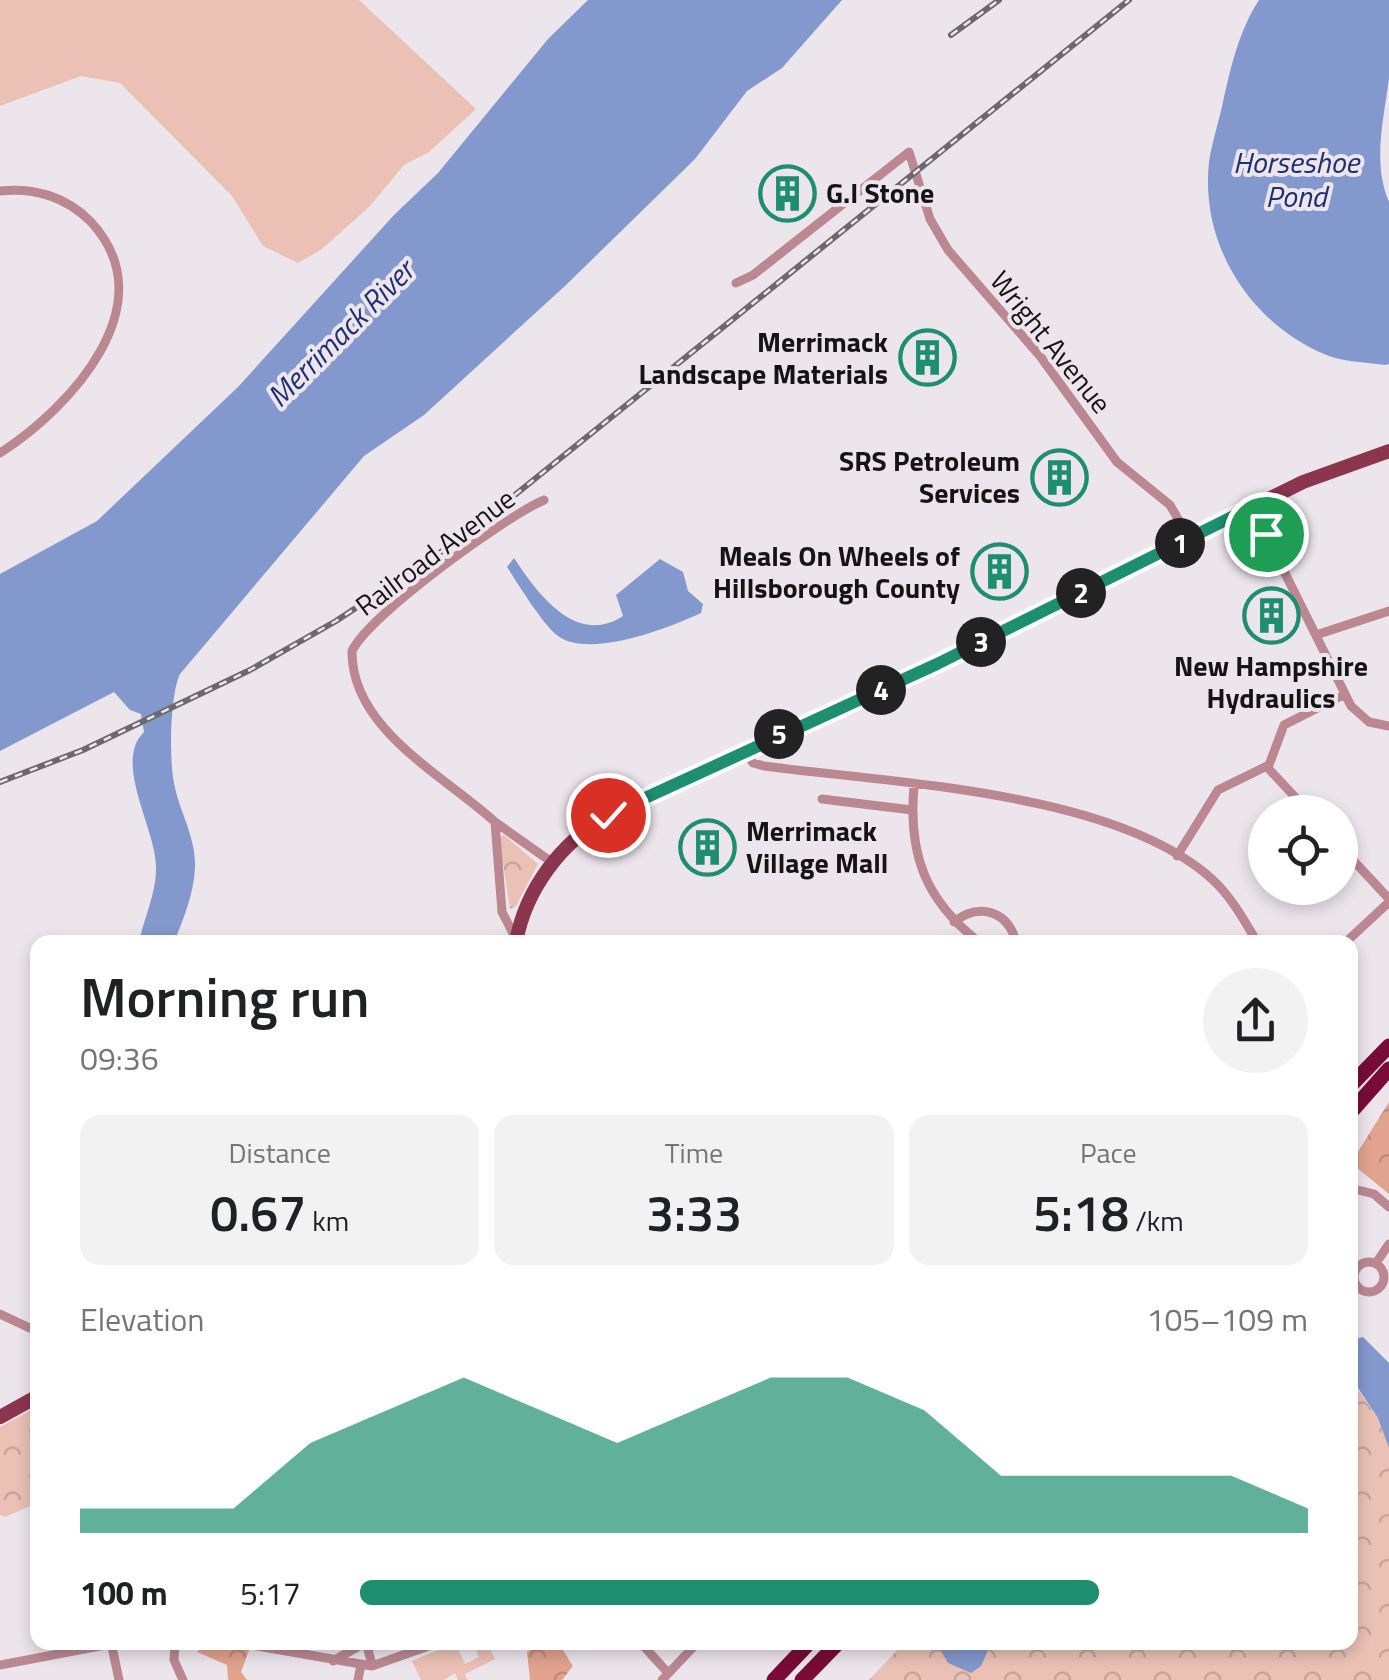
<!DOCTYPE html>
<meta charset="utf-8">
<style>
body{margin:0;font-family:"Titillium Web",sans-serif;background:#f2f2f2;color:#202124;height:100vh;display:flex;flex-direction:column;font-size:38px;white-space:nowrap}
*{box-sizing:border-box;margin:0}
p{font-size:32px;color:#757577}
.icon{flex:none;width:55px;height:55px;fill:none;stroke:currentColor;stroke-width:2;stroke-linecap:round;stroke-linejoin:round}
.map{position:relative;flex:1;overflow:hidden}
.drawer{position:absolute;left:30px;top:935px;width:1328px;height:715px;display:flex;flex-direction:column;background:#fff;border-radius:20px;box-shadow:0 5px 15px #0003}
.drawer>*{flex:none}
.tools{position:absolute;left:1248px;top:795px;display:grid;gap:20px}
.tools a{display:grid;place-items:center;width:110px;height:110px;border-radius:50%;background:#fff;box-shadow:0 5px 15px #0003;font-size:50px}
.pin{position:absolute;display:grid;place-items:center;width:85px;height:85px;color:#fff;margin:-42px;border:5px solid #fff;border-radius:50%;box-shadow:0 2px 10px #0007}
.km{position:absolute;width:50px;height:50px;margin:-25px;border-radius:50%;background:#222;color:#fff;font-size:28px;line-height:50px;text-align:center}
.round{display:grid;place-items:center;flex:none;width:105px;height:105px;border-radius:52px;background:#f2f2f2}
.head{display:flex;align-items:center;justify-content:space-between;height:170px;padding:0 50px}
h1{font-size:55px;font-weight:600;line-height:75px}
.figures{display:grid;grid-template-columns:repeat(3,1fr);gap:15px;height:170px;padding:10px 50px}
.figures div{display:grid;align-content:center;border-radius:20px;background:#f2f2f2;text-align:center}
.figures b{font-size:50px;font-weight:600}
.figures small{font-size:28px;font-weight:400}
.figures p{font-size:28px}
.chart{height:280px;padding:20px 50px}
.chart p{display:flex;justify-content:space-between}
.chart svg{width:100%;height:180px;margin-top:10px;fill:#1d8f70;opacity:.7}
ul{padding:0 50px;list-style:none;font-size:32px}
li{display:grid;grid-template-columns:160px 120px 1fr;align-items:center;height:75px}
li i{height:25px;border-radius:12px;background:#1d8f70}
.map>svg:first-child{display:block}
</style>
<div class="map">
<svg width="1389" height="1680" viewBox="0 0 1389 1680">
<defs>
<pattern id="forest-crowns" width="20" height="18" patternUnits="userSpaceOnUse" patternTransform="scale(2.5)"><rect width="20" height="18" fill="#e1a28e"/><path d="M2 6a3 3 0 1 1 6 0M12 15a3 3 0 1 1 6 0" fill="none" stroke="#c08b7a"/></pattern>
<pattern id="park-crowns" width="20" height="18" patternUnits="userSpaceOnUse" patternTransform="scale(2.5)"><rect width="20" height="18" fill="#eac1b4"/><path d="M2 6a3 3 0 1 1 6 0M12 15a3 3 0 1 1 6 0" fill="none" stroke="#c8a59a"/></pattern>
</defs>
<rect width="100%" height="100%" fill="#ede5ec"/>
<!-- grass -->
<path fill="#eac1b4" d="M0,0H359L476,109L429,152L404,165L369,207L322,249L298,263L263,246L232,196L120,83L81,76L0,106Z
M457,1642L465,1643L467,1649L458,1648L465,1664L479,1657L476,1650H470L475,1647L473,1643H487L495,1659L465,1674L467,1680H458L455,1673L444,1680H421L412,1661Z"/>
<!-- forest -->
<path fill="url(#forest-crowns)" d="M1389,1102V1194L1351,1163Z
M229,1642L251,1645L241,1672L247,1680H228L227,1665L197,1652L205,1645Z
M546,1642L561,1647L573,1666L562,1680H530L527,1652Z"/>
<!-- park -->
<path fill="url(#park-crowns)" d="M504,835L538,864L516,906L510,909L499,837Z
M1350,1379L1389,1433V1680H869L904,1643L1350,1642Z
M37,1407V1503L5,1517L0,1515V1427Z"/>
<!-- water -->
<path fill="#8398cc" d="M588,0H842L782,68L747,91L695,159L566,285L424,415L364,456L180,674C170,695 169,758 174,783C179,811 196,837 195,867C194,893 184,918 174,942H139C144,918 157,892 156,866C155,827 113,762 144,732L141,714L130,710L114,692L0,751V574L97,521L238,387L394,215L438,173L548,39Z
M1259,0H1389C1389,25 1389,53 1389,78C1384,119 1372,162 1389,202V364L1385,365C1365,362 1342,362 1324,354C1249,322 1200,244 1209,162C1212,142 1219,121 1223,102C1231,66 1239,31 1259,0Z
M514,558C537,593 576,647 623,616L616,595L660,559L683,572L688,591L703,604L701,613C669,628 589,659 558,636C543,625 518,584 507,567Z
M1363,1337L1389,1363V1448L1378,1418L1350,1376V1340Z
M937,1643H991L981,1666L971,1673L948,1663Z"/>
<g fill="none" stroke-linecap="round" stroke-linejoin="round">
<!-- street -->
<path stroke="#bb8892" stroke-width="9" d="M0,191C34,187 67,197 91,222C167,304 70,408 0,453
M736,283L753,275L909,152L930,219L948,250L1040,356L1117,462L1170,505L1189,538
M1252,507L1351,706L1369,722L1389,726
M1316,635L1389,611
M744,750L753,763L764,766C891,783 1116,791 1213,880C1232,898 1244,920 1257,942
M1267,767L1309,812
M914,786C908,854 925,900 979,942
M822,799L912,810
M495,822L553,863
M1340,846L1389,899
M1177,856L1218,790L1269,765L1284,725L1345,694
M954,922C979,902 1008,911 1016,942
M516,939L502,912L495,822C445,776 351,729 352,651C369,615 505,517 544,500
M1346,942L1389,902
M1358,1190L1374,1194L1389,1207
M1354 1277a15 15 0 1 1 30 0a15 15 0 1 1-30 0Z
M1376,1263L1389,1244
M0,1314L38,1332
M111,1642L119,1680
M175,1642L174,1660L183,1680
M235,1642L372,1666L440,1642
M640,1642L668,1673
M333,1661L366,1642L372,1665
M0,1665L121,1642
M358,1680L361,1665
M662,1680L698,1642"/>
<!-- primary -->
<path stroke="#8c354e" stroke-width="14" d="M516,942C526,888 561,843 608,815L937,664L1303,482L1389,451
M0,1417L38,1396"/>
<!-- highway -->
<path stroke="#780c36" stroke-width="15" d="M1350,1086L1389,1046
M1350,1113L1389,1069
M774,1680L810,1642
M802,1680L839,1642"/>
<defs>
<path id="rail" d="M951,35L999,0
M0,782L83,750L250,670L336,621L459,540L1129,0"/>
</defs>
<!-- rail casing -->
<use href="#rail" stroke="#6d686c" stroke-width="6"/>
<!-- rail -->
<use href="#rail" stroke="#ede5ec" stroke-width="2.5" stroke-dasharray="8" stroke-linecap="butt"/>
</g>
<g fill="none" stroke-linecap="round" stroke-linejoin="round">
<defs>
<path id="route" d="M608,815L937,664L1252,507L1266,534"/>
</defs>
<!-- route casing -->
<use href="#route" stroke="#fff" stroke-width="20"/>
<!-- route -->
<use href="#route" stroke="#1d8f70" stroke-width="12"/>
</g>
<!-- icons -->
<defs>
<symbol id="building-ring" viewBox="-11 -11 22 22"><circle r="9.5" fill="#ede5ec" stroke="#1d8f70" stroke-width="1.5"/><path d="M-4-6H4V6H1V3H-1V6H-4ZM-2.5-4.3h1.7v1.8h-1.7ZM.8-4.3h1.7v1.8H.8ZM-2.5-1h1.7V.8h-1.7ZM.8-1h1.7V.8H.8Z" fill="#1d8f70"/></symbol>
</defs>
<g fill-rule="evenodd">
<use href="#building-ring" x="756" y="162" width="63" height="63"/>
<use href="#building-ring" x="896" y="326" width="63" height="63"/>
<use href="#building-ring" x="1028" y="446" width="63" height="63"/>
<use href="#building-ring" x="968" y="540" width="63" height="63"/>
<use href="#building-ring" x="1240" y="584" width="63" height="63"/>
<use href="#building-ring" x="676" y="816" width="63" height="63"/>
</g>
<g text-anchor="middle" stroke-width="8" stroke-linejoin="round" paint-order="stroke">
<!-- poi labels -->
<g font-size="28" font-weight="bold" fill="#161315" stroke="#ede5ec" text-anchor="end">
<text x="826" y="203" text-anchor="start">G.I Stone</text>
<text x="888" y="352">Merrimack<tspan x="888" dy="32">Landscape Materials</tspan></text>
<text x="1020" y="471">SRS Petroleum<tspan x="1020" dy="32">Services</tspan></text>
<text x="960" y="566">Meals On Wheels of<tspan x="960" dy="32">Hillsborough County</tspan></text>
<text x="1271" y="676" text-anchor="middle">New Hampshire<tspan x="1271" dy="32">Hydraulics</tspan></text>
<text x="746" y="841" text-anchor="start">Merrimack<tspan x="746" dy="32">Village Mall</tspan></text>
</g>
<!-- street labels -->
<g font-size="28" fill="#161315" stroke="#ede5ec">
<text transform="translate(1051 342) rotate(51)" y="10">Wright Avenue</text>
<text transform="translate(435 552) rotate(-37)" y="10">Railroad Avenue</text>
</g>
<!-- water labels -->
<g font-size="30" font-style="italic" fill="#1e306f" stroke="#ede5ec">
<text x="1296" y="173">Horseshoe<tspan x="1296" dy="34">Pond</tspan></text>
<text transform="translate(341 334) rotate(-45)" y="10">Merrimack River</text>
</g>
</g>
</svg>
<div class="tools">
<a><svg class="icon" aria-label="locate" viewBox="0 0 24 24"><circle cx="12" cy="12" r="6"/><path d="M12 2v4M12 18v4M2 12h4M18 12h4"/></svg></a>
</div>
<div class="pin" style="left:1266px;top:534px;background:#1e9e55"><svg class="icon" aria-label="arrive" viewBox="0 0 24 24"><path d="M6 21V4h12l-3 4 3 4H6"/></svg></div>
<div class="pin" style="left:608px;top:815px;background:#d93025"><svg class="icon" aria-label="check" viewBox="0 0 24 24"><path d="M5 12l5 5 9-10"/></svg></div>
<b class="km" style="left:1180px;top:543px">1</b>
<b class="km" style="left:1081px;top:593px">2</b>
<b class="km" style="left:981px;top:642px">3</b>
<b class="km" style="left:881px;top:690px">4</b>
<b class="km" style="left:779px;top:734px">5</b>
<section class="drawer">
<div class="head"><div><h1>Morning run</h1><p>09:36</p></div><a class="round"><svg class="icon" aria-label="share" viewBox="0 0 24 24"><path d="M12 15V3M7 8l5-5 5 5M5 13v7h14v-7"/></svg></a></div>
<div class="figures">
<div><p>Distance</p><b>0.67<small> km</small></b></div>
<div><p>Time</p><b>3:33</b></div>
<div><p>Pace</p><b>5:18<small> /km</small></b></div>
</div>
<div class="chart"><p><span>Elevation</span>105–109 m</p>
<svg viewBox="0 0 160 44" preserveAspectRatio="none"><path d="M0 44V38L10 38L20 38L30 22L40 14L50 6L60 14L70 22L80 14L90 6L100 6L110 14L120 30L130 30L140 30L150 30L160 38V44z"/></svg>
</div>
<ul>
<li><b>100 m</b>5:17<i style="width:78%"></i></li>
</ul>
</section>
</div>
